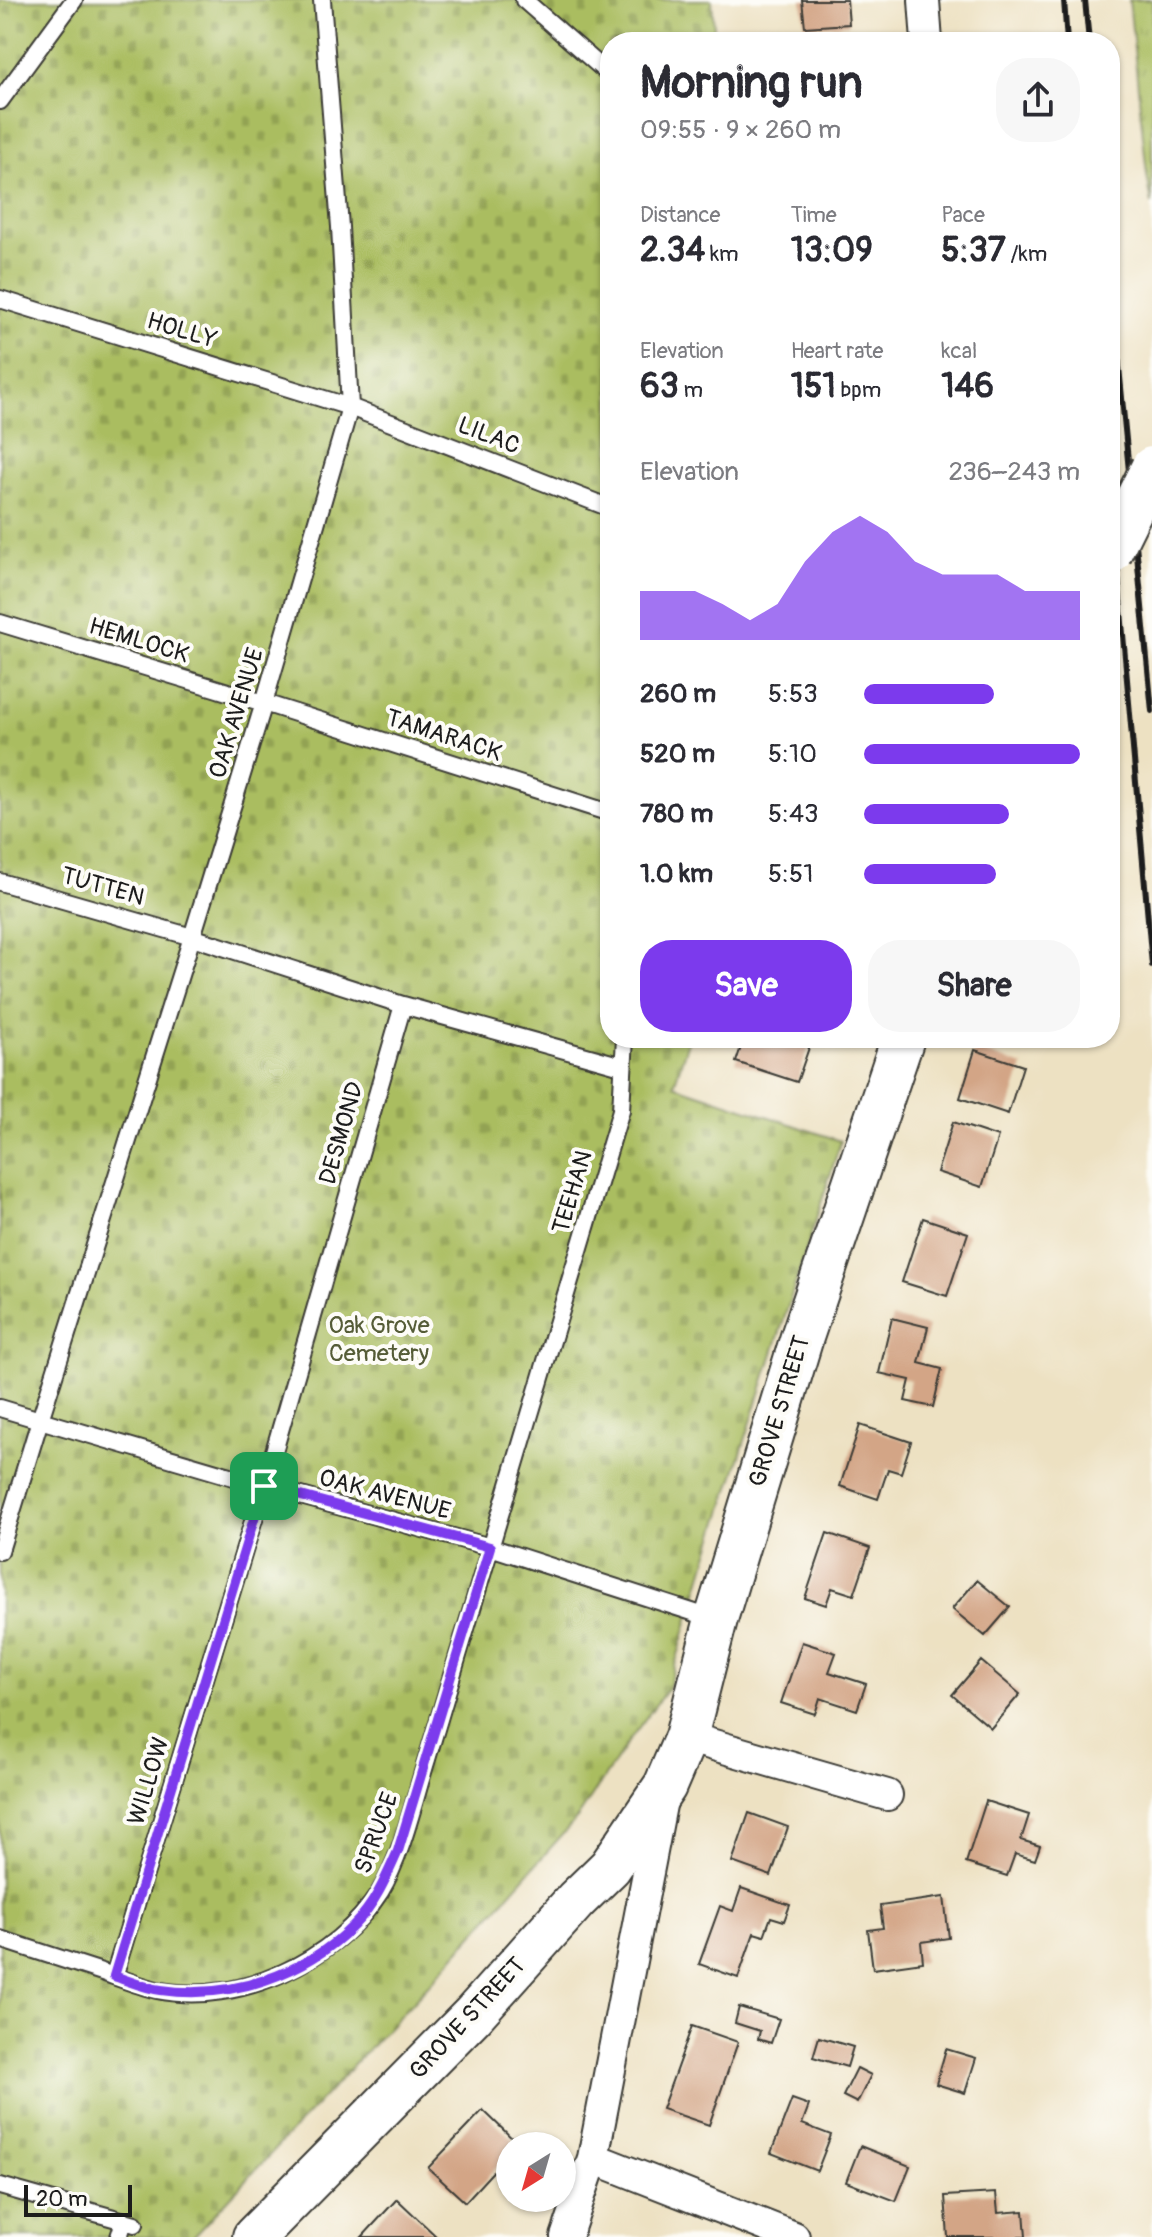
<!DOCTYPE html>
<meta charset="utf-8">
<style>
body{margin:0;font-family:Pangolin,sans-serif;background:#f7f7f7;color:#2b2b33;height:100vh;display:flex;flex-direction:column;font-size:30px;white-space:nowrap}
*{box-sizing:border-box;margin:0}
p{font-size:26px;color:#7c7c81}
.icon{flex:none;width:44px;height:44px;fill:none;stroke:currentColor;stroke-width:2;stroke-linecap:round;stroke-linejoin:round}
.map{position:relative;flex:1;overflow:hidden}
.side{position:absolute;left:600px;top:32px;width:520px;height:1016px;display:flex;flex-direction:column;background:#fff;border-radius:32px;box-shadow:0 2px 6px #0004}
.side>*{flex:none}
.needle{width:52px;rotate:217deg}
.fabs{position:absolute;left:496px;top:2132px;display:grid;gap:16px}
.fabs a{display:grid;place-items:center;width:80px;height:80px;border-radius:50%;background:#fff;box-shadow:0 2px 6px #0004;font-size:40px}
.scale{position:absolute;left:24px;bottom:20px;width:108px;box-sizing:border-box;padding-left:8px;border:4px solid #1c1c1c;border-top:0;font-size:22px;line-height:28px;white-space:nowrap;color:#1c1c1c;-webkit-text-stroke:6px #fdfcf7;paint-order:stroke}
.pin{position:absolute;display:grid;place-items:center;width:68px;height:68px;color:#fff;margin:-34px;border-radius:16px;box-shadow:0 4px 12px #0006}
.round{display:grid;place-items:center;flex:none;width:84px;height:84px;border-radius:32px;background:#f7f7f7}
.summary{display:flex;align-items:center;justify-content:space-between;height:136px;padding:0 40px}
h1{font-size:44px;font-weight:700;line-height:60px}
.figures{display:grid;grid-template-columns:repeat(3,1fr);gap:12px;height:136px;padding:8px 40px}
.figures div{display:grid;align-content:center}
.figures b{font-size:34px;font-weight:700}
.figures small{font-size:22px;font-weight:400}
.figures p{font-size:22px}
.chart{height:224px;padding:16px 40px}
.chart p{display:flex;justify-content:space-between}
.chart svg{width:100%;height:144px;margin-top:8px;fill:#7c3aed;opacity:.7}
.button{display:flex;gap:16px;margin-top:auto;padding:16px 40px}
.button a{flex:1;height:92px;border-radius:32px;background:#7c3aed;color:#fff;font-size:32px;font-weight:700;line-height:92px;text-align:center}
.button a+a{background:#f7f7f7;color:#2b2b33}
ul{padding:0 40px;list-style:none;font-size:26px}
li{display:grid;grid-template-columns:128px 96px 1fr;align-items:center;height:60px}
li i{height:20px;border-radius:10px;background:#7c3aed}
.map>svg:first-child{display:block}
</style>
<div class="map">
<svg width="1152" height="2237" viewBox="0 0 1152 2237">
<defs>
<pattern id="cemetery-stones" width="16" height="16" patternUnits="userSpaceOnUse" patternTransform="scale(2)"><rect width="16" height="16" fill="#aabd60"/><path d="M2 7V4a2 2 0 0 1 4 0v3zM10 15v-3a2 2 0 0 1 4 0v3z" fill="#92a253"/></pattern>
<pattern id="park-tufts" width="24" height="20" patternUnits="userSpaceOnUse" patternTransform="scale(2)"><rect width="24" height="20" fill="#aabd60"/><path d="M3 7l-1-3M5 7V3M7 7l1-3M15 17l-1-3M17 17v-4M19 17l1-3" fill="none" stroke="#92a253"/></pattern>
</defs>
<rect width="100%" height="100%" fill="#fdfcf7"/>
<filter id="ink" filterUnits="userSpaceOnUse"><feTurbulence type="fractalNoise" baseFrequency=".0125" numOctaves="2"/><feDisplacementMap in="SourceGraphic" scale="16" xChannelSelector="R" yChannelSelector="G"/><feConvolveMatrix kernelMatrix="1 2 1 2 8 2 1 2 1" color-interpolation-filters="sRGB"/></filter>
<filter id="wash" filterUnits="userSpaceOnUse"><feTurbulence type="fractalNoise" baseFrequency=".006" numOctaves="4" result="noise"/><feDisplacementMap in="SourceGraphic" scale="32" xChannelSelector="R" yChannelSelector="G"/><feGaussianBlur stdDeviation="1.8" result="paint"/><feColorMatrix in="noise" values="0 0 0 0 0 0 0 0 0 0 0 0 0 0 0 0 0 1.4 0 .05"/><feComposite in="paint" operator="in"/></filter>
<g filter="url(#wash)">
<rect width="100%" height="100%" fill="#ede1c2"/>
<!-- cemetery -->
<path fill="url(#cemetery-stones)" stroke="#636c3e" stroke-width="2" d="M0,0H712L715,42H610V1038H689L674,1085L841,1141L707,1559L668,1688L628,1742L578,1817L433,1980L193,2237H0Z"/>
<!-- park -->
<path fill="url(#park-tufts)" stroke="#636c3e" stroke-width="2" d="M1129,0H1152V204L1147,175Z"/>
<g id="blocks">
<!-- building -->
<path fill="#d3a586" d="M802,0H847L849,24L805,27Z
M744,1038L812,1039L797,1082L736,1062Z
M975,1050L1023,1066L1008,1114L960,1098Z
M953,1122L998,1137L982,1187L937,1172Z
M923,1218L968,1233L947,1296L902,1282Z
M892,1318L928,1327L919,1363L942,1369L933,1407L905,1401L910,1380L879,1373Z
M860,1425L911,1442L901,1473L888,1469L878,1499L840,1486Z
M827,1533L870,1548L854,1595L832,1588L826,1605L805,1598Z
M977,1580L1010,1607L985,1636L952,1609Z
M802,1642L836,1653L829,1672L866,1684L857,1710L820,1698L815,1714L781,1703Z
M981,1661L1020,1694L991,1728L952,1695Z
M986,1801L1029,1815L1021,1840L1040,1846L1035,1860L1015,1854L1007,1876L966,1863Z
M749,1813L788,1827L771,1876L732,1862Z
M741,1888L790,1905L784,1921L771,1917L764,1936L754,1933L738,1978L699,1964L720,1906L733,1911Z
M944,1897L949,1938L921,1942L923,1962L873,1969L868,1930L883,1928L880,1906Z
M739,2007L779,2019L771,2043L758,2039L760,2031L735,2023Z
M692,2026L738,2042L709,2125L662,2109Z
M819,2037L853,2047L847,2067L813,2057Z
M946,2049L976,2058L965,2093L936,2084Z
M857,2068L871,2075L857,2103L843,2096Z
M792,2099L809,2105L802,2124L831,2135L817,2171L771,2153Z
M483,2110L518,2144L516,2146H510V2153L465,2202L428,2168Z
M860,2146L910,2166L896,2201L846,2182Z
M996,2193L998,2213L1024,2211L1026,2237H948L945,2196Z
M397,2199L437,2237H362Z"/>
</g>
</g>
<g filter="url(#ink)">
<use href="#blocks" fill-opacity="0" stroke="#3b3a35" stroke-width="2"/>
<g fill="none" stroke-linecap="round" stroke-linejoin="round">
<defs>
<path id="lane" d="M322,0L340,227L350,407L264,703L192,937L40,1420L264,1486L490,1547L714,1619
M524,0L610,75
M0,101L74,0
M0,299L350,407L610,508
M0,623L264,703L610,813
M0,882L192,937L403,1005L622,1066
M0,1408L40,1420L0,1551
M0,1939C35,1950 70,1962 105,1973C122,1979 140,1986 157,1990C239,2007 336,1960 380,1892C402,1856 414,1800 427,1759L621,1110L625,1038
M114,1976L264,1486L403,1005
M0,2186L135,2224
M119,2237L124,2221"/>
<path id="street" d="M924,0L927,42
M686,1737L887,1795
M593,2158L794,2237
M566,2237L593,2158L662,1800"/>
<path id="secondary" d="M254,2237L473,2015L576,1900L610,1867L665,1786L686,1737L716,1619L802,1337L903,1038"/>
</defs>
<!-- lane casing -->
<use href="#lane" stroke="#3b3a35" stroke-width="20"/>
<!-- street casing -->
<use href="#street" stroke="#3b3a35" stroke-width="34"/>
<!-- secondary casing -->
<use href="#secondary" stroke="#3b3a35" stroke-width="46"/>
<!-- lane -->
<use href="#lane" stroke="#fff" stroke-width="16"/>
<!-- street -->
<use href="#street" stroke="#fff" stroke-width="30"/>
<!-- secondary -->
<use href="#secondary" stroke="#fff" stroke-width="42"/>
<!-- rail -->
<path stroke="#1c1c1c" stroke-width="6" d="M1064,0L1067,42
M1085,0L1089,42
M1110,273L1152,711
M1110,486L1152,965"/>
<defs>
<path id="secondary-bridge" d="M1110,553L1152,468"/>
</defs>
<!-- secondary-bridge casing -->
<use href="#secondary-bridge" stroke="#3b3a35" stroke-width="46" stroke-linecap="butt"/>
<!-- secondary-bridge -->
<use href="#secondary-bridge" stroke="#fff" stroke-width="42"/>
</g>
</g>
<g fill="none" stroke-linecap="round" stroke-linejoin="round" filter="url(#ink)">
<defs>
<path id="route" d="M264,1486L490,1547L398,1851C386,1878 375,1904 354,1925C305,1975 230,2000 161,1990C145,1988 129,1981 114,1976Z"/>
</defs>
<!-- route casing -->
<use href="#route" stroke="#fff" stroke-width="16"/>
<!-- route -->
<use href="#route" stroke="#7c3aed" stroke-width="10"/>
</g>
<g text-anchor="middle" stroke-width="8" stroke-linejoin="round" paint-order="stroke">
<!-- street labels -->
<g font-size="24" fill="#1c1c1c" stroke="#fdfcf7">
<text transform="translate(182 330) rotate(17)" y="8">HOLLY</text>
<text transform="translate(489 435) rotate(21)" y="8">LILAC</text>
<text transform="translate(139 640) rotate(17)" y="8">HEMLOCK</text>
<text transform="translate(236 713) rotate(-73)" y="8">OAK AVENUE</text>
<text transform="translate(444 735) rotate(18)" y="8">TAMARACK</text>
<text transform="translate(103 886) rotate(16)" y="8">TUTTEN</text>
<text transform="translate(341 1133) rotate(-74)" y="8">DESMOND</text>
<text transform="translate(572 1192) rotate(-73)" y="8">TEEHAN</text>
<text transform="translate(779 1411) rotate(-73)" y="8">GROVE STREET</text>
<text transform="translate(385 1494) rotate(15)" y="8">OAK AVENUE</text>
<text transform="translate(148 1781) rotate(-73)" y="8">WILLOW</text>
<text transform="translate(376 1833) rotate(-70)" y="8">SPRUCE</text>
<text transform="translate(467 2018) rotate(-47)" y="8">GROVE STREET</text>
</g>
<!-- park labels -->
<g font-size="24" fill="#555c37" stroke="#fdfcf7">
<text x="379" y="1333">Oak Grove<tspan x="379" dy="28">Cemetery</tspan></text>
</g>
</g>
</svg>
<div class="fabs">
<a><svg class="needle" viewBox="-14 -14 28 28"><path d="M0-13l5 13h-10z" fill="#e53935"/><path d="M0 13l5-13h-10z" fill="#7c7c81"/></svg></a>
</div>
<div class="scale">20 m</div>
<div class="pin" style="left:264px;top:1486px;background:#1e9e55"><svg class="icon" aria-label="arrive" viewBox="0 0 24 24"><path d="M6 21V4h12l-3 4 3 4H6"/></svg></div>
<section class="side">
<div class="summary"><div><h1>Morning run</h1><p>09:55 · 9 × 260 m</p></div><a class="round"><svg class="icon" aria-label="share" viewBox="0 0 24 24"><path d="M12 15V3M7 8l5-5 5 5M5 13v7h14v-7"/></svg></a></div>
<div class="figures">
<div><p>Distance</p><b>2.34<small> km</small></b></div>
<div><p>Time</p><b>13:09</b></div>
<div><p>Pace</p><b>5:37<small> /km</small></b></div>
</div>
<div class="figures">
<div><p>Elevation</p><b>63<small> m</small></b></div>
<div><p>Heart rate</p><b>151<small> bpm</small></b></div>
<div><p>kcal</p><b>146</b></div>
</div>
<div class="chart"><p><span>Elevation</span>236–243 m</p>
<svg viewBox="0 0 160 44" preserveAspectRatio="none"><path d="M0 44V29L10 29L20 29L30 33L40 38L50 33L60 20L70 11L80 6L90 11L100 20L110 24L120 24L130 24L140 29L150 29L160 29V44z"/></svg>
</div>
<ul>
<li><b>260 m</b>5:53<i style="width:60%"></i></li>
<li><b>520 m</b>5:10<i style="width:100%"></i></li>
<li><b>780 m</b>5:43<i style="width:67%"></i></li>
<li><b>1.0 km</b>5:51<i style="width:61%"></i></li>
</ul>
<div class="button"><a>Save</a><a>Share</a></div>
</section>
</div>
